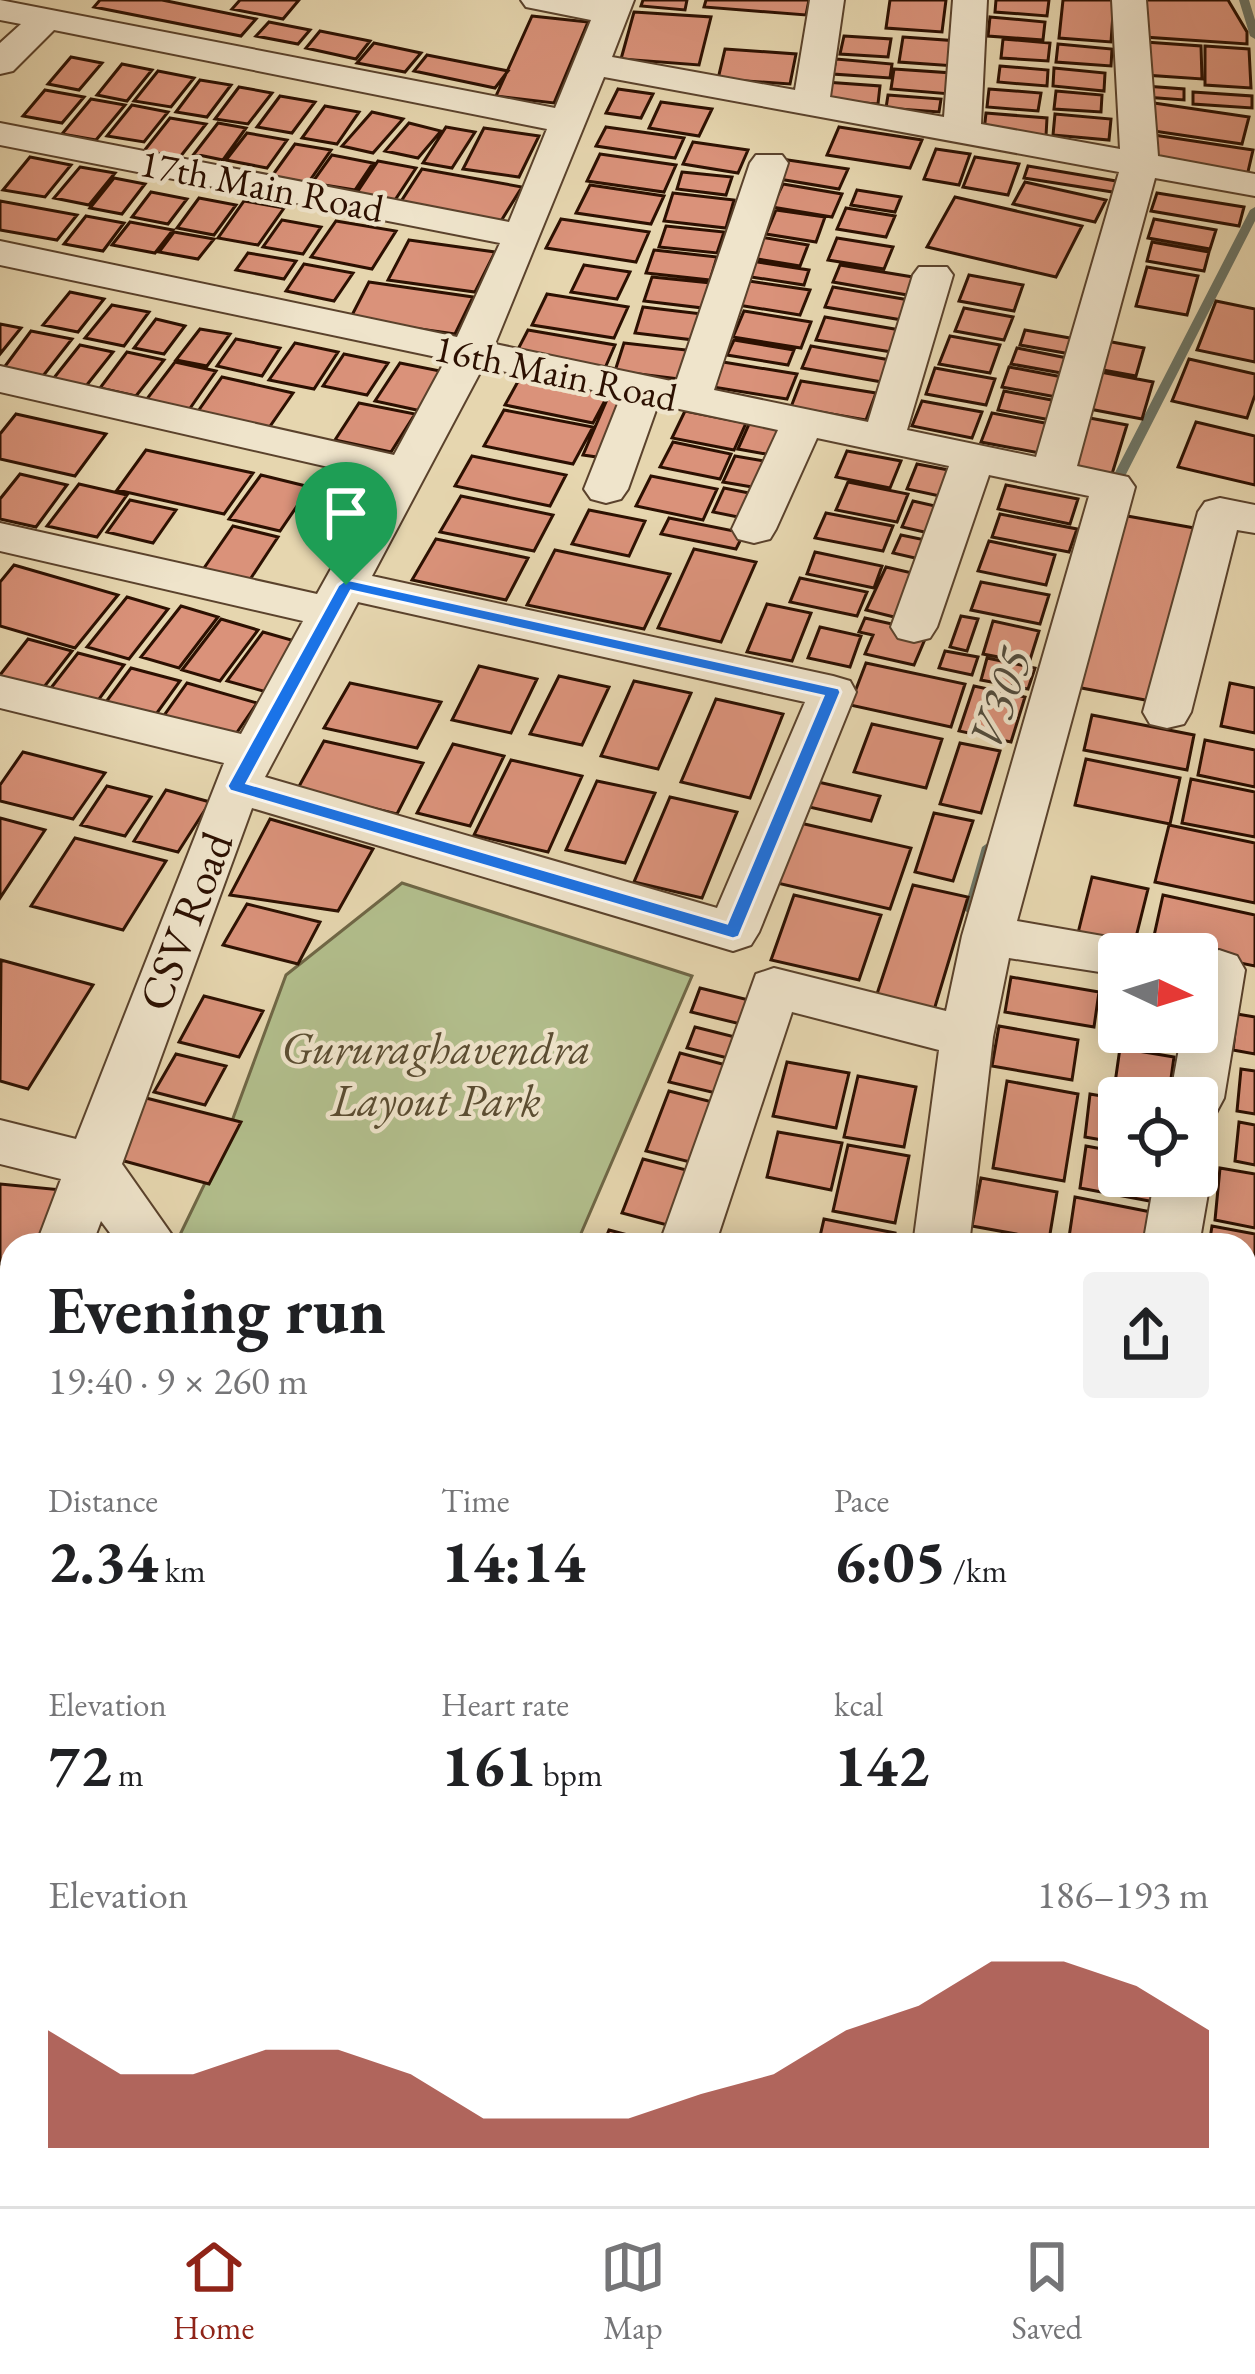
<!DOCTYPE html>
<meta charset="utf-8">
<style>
body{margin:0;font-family:"EB Garamond",serif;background:#f2f2f2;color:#202124;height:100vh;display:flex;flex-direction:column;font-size:45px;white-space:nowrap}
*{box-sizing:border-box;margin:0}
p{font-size:39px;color:#757577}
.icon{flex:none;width:66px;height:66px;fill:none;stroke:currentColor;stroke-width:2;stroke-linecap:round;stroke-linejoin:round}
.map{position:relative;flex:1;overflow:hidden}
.panel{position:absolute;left:0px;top:1233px;width:1257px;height:975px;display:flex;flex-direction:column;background:#fff;border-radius:36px 36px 0 0;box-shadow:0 6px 30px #0003}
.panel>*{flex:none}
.needle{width:78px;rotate:94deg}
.tools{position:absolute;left:1098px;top:933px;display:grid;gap:24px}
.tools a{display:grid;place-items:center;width:120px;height:120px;border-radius:12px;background:#fff;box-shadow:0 6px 30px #0003;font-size:60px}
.pin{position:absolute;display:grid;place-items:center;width:102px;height:102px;color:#fff;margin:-123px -51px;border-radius:50% 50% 50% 0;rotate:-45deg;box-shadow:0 0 12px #0007}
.pin .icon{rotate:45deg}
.round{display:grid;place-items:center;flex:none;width:126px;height:126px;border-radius:12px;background:#f2f2f2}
.summary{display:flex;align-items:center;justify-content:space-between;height:204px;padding:0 48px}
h1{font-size:66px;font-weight:700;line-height:90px}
.stats{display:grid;grid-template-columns:repeat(3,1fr);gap:18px;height:204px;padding:12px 48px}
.stats div{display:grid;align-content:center}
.stats b{font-size:60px;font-weight:700}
.stats small{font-size:33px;font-weight:400}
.stats p{font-size:33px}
.chart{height:336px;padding:24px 48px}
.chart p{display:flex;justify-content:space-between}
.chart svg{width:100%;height:216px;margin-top:12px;fill:#8f2418;opacity:.7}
.menu{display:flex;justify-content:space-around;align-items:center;height:168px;border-top:3px solid #e0e0e0;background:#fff;font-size:33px;color:#757577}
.menu a{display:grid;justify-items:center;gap:6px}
.menu .active{color:#8f2418}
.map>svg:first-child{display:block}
</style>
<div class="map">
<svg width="1255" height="2206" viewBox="0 0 1255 2206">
<rect width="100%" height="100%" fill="#e6d6af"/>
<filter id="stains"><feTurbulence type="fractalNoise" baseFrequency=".00167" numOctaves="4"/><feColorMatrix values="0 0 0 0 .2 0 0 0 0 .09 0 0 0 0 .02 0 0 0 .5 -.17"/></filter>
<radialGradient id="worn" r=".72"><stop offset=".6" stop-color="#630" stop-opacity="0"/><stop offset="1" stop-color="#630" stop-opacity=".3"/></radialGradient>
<!-- green -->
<path fill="#b2be8c" stroke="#6f6746" stroke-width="3" d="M402,883L692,976L576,1245H175L222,1148L286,975Z"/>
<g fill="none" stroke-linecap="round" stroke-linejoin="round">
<!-- stream -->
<path fill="#6c7566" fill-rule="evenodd" d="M1239,0H1249L1255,20V39L1250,36Z
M1255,207V221L1118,490L1116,493H1108L1106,490L1250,210Z
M989,842L996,847L978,910L971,915L964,910L982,847Z
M1245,1586L1255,1589V1605L1245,1602Z"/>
</g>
<!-- building -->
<path fill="#da927a" stroke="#2c1001" stroke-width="3" d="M100,0H162L256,19L241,36L94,7Z
M240,0H299L283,19L232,9Z
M643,0H687L685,10L641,6Z
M706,0H809L806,15L704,7Z
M890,0H946L942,32L886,28Z
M996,0H1049L1047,16L995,12Z
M1063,0H1114L1111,42L1059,38Z
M1145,0H1228L1247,32V44L1144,37Z
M634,12L711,17L699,65L621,59Z
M532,16L588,22L554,103L496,96Z
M990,17L1045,22L1043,40L988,36Z
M269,22L310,30L298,44L256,36Z
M320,31L370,41L356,59L306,48Z
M844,36L891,39L888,57L840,54Z
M903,37L958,41L955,66L899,62Z
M1003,39L1050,43L1048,61L1001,58Z
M1145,42L1201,46L1202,79L1145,75Z
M374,43L421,53L405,72L357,63Z
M1058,44L1112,49L1111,66L1056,62Z
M1205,46L1249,49L1251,88L1205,85Z
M725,49L796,54L790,84L718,79Z
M427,55L508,71L495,88L414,71Z
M71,57L102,63L79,90L48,84Z
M836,59L892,64L890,78L833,74Z
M122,64L152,70L127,101L97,95Z
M1000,66L1048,70L1047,86L998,82Z
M1054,68L1105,73L1104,91L1053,86Z
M894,69L952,73L950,94L891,89Z
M158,71L194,78L171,107L134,101Z
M200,80L231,85L207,117L176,112Z
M825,82L880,86L878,104L821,100Z
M1145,86L1184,89V100L1145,97Z
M239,87L272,93L248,124L215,119Z
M618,89L653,94L641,118L606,113Z
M989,89L1041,93L1038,111L987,107Z
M45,90L84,97L62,123L23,116Z
M1056,91L1102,95L1101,112L1054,109Z
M1193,92L1252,96V108L1193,104Z
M888,95L941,99L939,112L886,108Z
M280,96L315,102L292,133L257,127Z
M91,99L125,105L96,140L62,134Z
M661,102L712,109L699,136L649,128Z
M1154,103L1249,117L1242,144L1147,130Z
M132,105L168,112L144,142L107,136Z
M325,106L359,112L337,144L302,138Z
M372,112L403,119L373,153L342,146Z
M986,113L1047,118L1046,136L984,131Z
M1055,114L1111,119L1109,140L1053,135Z
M170,118L206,124L180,157L144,151Z
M218,123L246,128L223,160L194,154Z
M409,123L441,131L418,158L385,151Z
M446,127L475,132L452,168L423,163Z
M606,127L684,138L675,158L596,146Z
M839,127L922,140L910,168L827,155Z
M484,128L539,136L519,177L463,169Z
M247,133L287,140L267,168L226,160Z
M1154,135L1253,150L1247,176L1147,161Z
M693,142L748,150L738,173L683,164Z
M295,144L331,150L308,183L272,176Z
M936,149L970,154L959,185L924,179Z
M600,154L676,165L664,192L587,181Z
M332,155L373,163L355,190L312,183Z
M30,157L71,165L45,197L3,190Z
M975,157L1019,164L1008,195L963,187Z
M788,160L848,169L839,189L779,179Z
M378,161L416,168L395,200L356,194Z
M1028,166L1122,182L1119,193L1024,178Z
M80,167L115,173L89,205L54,198Z
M422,169L522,187L501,221L400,203Z
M682,172L732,177L726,195L677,189Z
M114,178L145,184L122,214L90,208Z
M1025,182L1106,200L1095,222L1013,204Z
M783,184L842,194L832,217L772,207Z
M590,185L664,196L651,224L576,213Z
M857,190L901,197L895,212L851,205Z
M151,192L187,199L168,224L132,217Z
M673,193L734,200L726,228L664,221Z
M1157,193L1244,207L1239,226L1151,211Z
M955,197L1082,226L1056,277L927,247Z
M199,198L236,205L214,235L177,228Z
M0,201L77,215L57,240L0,230Z
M244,201L284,208L258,245L218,238Z
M846,208L895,216L886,237L837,229Z
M776,210L825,217L816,242L766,234Z
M86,216L124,223L103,251L64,244Z
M561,219L649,232L636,262L546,248Z
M1154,219L1216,230L1210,249L1148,238Z
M282,220L321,227L303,254L263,247Z
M336,221L396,231L372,269L311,257Z
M130,222L173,230L155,253L112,245Z
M666,226L724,232L717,253L659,247Z
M174,232L214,239L198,259L159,252Z
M760,237L808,245L800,266L751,258Z
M837,238L893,247L884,269L828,260Z
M409,240L495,252L475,292L388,280Z
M1152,242L1209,252L1204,271L1147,261Z
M654,250L717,257L710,280L646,273Z
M248,253L296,261L284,279L236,270Z
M751,261L809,270L804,285L745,276Z
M304,264L353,273L334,301L286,291Z
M584,265L630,272L617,299L571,292Z
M840,265L919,278L913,296L833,282Z
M1147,267L1198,276L1187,315L1136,306Z
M969,275L1023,285L1014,311L959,301Z
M652,277L711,283L703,308L644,301Z
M742,280L810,290L800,315L732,304Z
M369,282L473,297L455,334L350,319Z
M833,287L909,300L902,320L825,307Z
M70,292L104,299L78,332L43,325Z
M547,294L628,307L614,338L532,325Z
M1216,301L1255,309V362L1197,350Z
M112,305L149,312L124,346L85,338Z
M643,307L702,314L694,340L635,333Z
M964,308L1013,317L1004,340L955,331Z
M744,311L811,322L801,348L733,337Z
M825,317L900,330L892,352L816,340Z
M156,319L185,326L164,354L134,348Z
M0,324L21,328L0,354Z
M200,329L230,334L207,366L176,360Z
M528,330L615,345L605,368L516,353Z
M1025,330L1081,340L1076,355L1020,345Z
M31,331L72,339L39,381L0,373Z
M950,336L1000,345L990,373L939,364Z
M236,339L280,348L262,376L217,366Z
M734,340L794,350L788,365L727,355Z
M1101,340L1144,348L1136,376L1092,368Z
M295,343L338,352L314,389L269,380Z
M624,343L695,351L687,380L615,371Z
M80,345L113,352L86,386L53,379Z
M811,346L890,360L882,382L802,368Z
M1017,348L1072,359L1067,374L1011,364Z
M127,352L164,360L136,396L100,388Z
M344,354L388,363L367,395L323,386Z
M1189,359L1255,374V395L1247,418L1172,401Z
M175,362L216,371L186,414L143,404Z
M723,362L797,374L787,399L713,387Z
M400,363L450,373L426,412L375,401Z
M1009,367L1073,379L1067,399L1002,387Z
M935,368L995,379L986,405L926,394Z
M1090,370L1153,382L1142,419L1079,407Z
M521,376L609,393L593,423L505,405Z
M222,377L293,393L266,432L194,417Z
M801,381L876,393L866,420L791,407Z
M1004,391L1062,402L1056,421L998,410Z
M609,395L637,399L611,459L583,455Z
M922,401L982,412L972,438L912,426Z
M359,403L415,414L391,452L335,440Z
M504,410L593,427L573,464L484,446Z
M685,411L746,423L734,450L672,438Z
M992,413L1055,425L1045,454L981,442Z
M16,414L106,434L75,476L0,459V434Z
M1079,416L1127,425L1112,474L1063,465Z
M750,422L788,429L777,456L738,449Z
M1196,422L1255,436V485L1178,467Z
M673,442L731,454L720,479L660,467Z
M146,450L253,473L224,514L117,490Z
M847,451L901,461L890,488L836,477Z
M472,456L566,475L550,506L455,486Z
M735,456L776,463L764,489L723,482Z
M917,464L959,472L949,498L907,489Z
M20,474L67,485L36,527L0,519V499Z
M261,475L310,487L280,531L229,519Z
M651,476L717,489L703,520L636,506Z
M848,482L908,494L897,522L836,510Z
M79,484L127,495L97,537L47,526Z
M1006,485L1078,499L1070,524L998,509Z
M724,488L764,496L753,520L713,512Z
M461,496L553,515L534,551L440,532Z
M130,500L176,510L153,543L107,532Z
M913,501L944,508L933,534L902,527Z
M589,510L645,521L629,556L572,544Z
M826,513L893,526L883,551L815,538Z
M1000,514L1077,529L1069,552L992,537Z
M1116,514L1200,529L1161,703L1071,686Z
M669,518L744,533L736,549L661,534Z
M233,526L278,537L249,581L202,571Z
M901,535L935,542L928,561L893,553Z
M436,539L528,558L506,600L412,580Z
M989,541L1055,555L1046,585L978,571Z
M694,549L756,562L721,642L658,628Z
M555,550L670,574L644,629L527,605Z
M815,552L882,566L874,588L807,574Z
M14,565L118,595L75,648L0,626V582Z
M886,567L921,575L902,619L866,610Z
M800,578L867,592L857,616L790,602Z
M981,582L1049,595L1040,624L971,610Z
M127,597L168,609L129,659L87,647Z
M767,604L811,613L792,661L747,652Z
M181,606L218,617L179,668L141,657Z
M961,616L978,619L967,651L950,647Z
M865,618L928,632L914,665L865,654L873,635L859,632Z
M221,619L258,630L220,681L182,670Z
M993,621L1039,631L1029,663L983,654Z
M820,627L861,636L850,667L808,658Z
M263,632L309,645L274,694L227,681Z
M28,639L72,651L37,696L0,685V675Z
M945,651L978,657L972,675L939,668Z
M78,653L124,665L91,710L44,697Z
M987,658L1035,668L1028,689L981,680Z
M866,663L965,684L951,727L850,705Z
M479,666L537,679L511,733L452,720Z
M131,668L180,681L149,724L100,710Z
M559,676L609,687L582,745L530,734Z
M634,681L691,693L658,769L601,756Z
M187,683L257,703L229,744L158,724Z
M350,683L441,702L417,748L324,728Z
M1230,683L1255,688V733L1221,726Z
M974,686L1025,697L1011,742L959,731Z
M716,699L783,714L750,798L681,782Z
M1092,715L1194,735L1187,770L1084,750Z
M872,724L942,739L926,788L854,772Z
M1205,740L1255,750V787L1198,775Z
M324,741L423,763L397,814L297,790Z
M960,743L1000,751L981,813L940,804Z
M453,744L504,756L470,826L417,813Z
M23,752L105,773L73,819L0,801V785Z
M1086,759L1180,778L1170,824L1075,805Z
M511,760L582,776L548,852L474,835Z
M1191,779L1255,792V837L1182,823Z
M597,781L655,793L625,863L566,850Z
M818,782L880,796L871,821L809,807Z
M107,786L151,797L125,836L81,825Z
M166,790L210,802L178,852L134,841Z
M670,797L737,812L702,898L634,882Z
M934,813L973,821L953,881L915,872Z
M0,818L45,830L0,898Z
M270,819L373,849L338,911L230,895Z
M800,823L911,848L890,909L777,883Z
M1169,825L1255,843V903L1155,882Z
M75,838L166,861L123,930L31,906Z
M1092,877L1148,889L1134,945L1078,933Z
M913,885L968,897L931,1020L873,1006Z
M794,895L881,915L859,980L771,960Z
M1163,895L1255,915V966L1152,945Z
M247,904L320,922L298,964L223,945Z
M1,960L93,985L28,1089L0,1081Z
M1011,977L1099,992L1094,1027L1005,1012Z
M700,988L761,1003L753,1027L691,1012Z
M204,996L263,1011L239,1057L179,1042Z
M1237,1014L1255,1017V1054L1233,1050Z
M999,1026L1078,1040L1072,1080L992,1066Z
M695,1027L751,1041L744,1062L687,1048Z
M1136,1032H1186L1184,1051L1135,1043Z
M1120,1048L1174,1057L1169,1093L1115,1083Z
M680,1053L730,1066L720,1094L669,1082Z
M176,1054L226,1066L205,1105L154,1092Z
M787,1062L849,1073L836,1128L773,1116Z
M1241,1069L1255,1071V1114L1237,1111Z
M858,1076L916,1087L904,1147L844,1137Z
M1007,1081L1078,1094L1064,1181L993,1168Z
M669,1091L728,1106L706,1166L646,1151Z
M1090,1094L1119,1099V1143L1085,1137Z
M146,1098L241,1122L209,1184L113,1158Z
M1239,1122L1255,1125V1165L1235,1161Z
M778,1132L842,1143L831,1190L767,1177Z
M848,1145L909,1156L895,1223L833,1211Z
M1086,1146L1119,1152V1176H1164L1160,1203L1080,1188Z
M643,1159L706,1175L686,1230L622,1213Z
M1220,1168L1255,1174V1228L1215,1220Z
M981,1178L1057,1192L1049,1240L972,1226Z
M0,1184L62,1190L44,1245H12V1265L0,1264Z
M1075,1197L1156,1213L1152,1245L1068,1244Z
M824,1219L895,1233L893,1245H818Z
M1212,1226L1255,1234V1280L1245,1278V1245H1209Z
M609,1230L665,1245H603Z
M1245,1288L1255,1290V1401L1245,1399Z
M1245,1404L1255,1406V1484L1245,1482Z
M0,1562L12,1563V1610L0,1609Z
M0,1634L12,1635V1699L0,1697Z
M1245,1641L1255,1644V1774L1245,1771Z
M0,1708L12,1710V1769L0,1767Z
M0,1786L12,1787V1845L0,1844Z
M0,1941L12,1943V2196H30L27,2206H0Z
M188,2196H307L304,2206H185Z
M375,2196H480L478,2206H428Z
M564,2196H725L724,2206H563Z"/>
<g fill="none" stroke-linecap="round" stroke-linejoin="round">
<defs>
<path id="minor" d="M0,0L555,108L591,20L526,7L521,0H634L612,57L795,90L810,0H844L830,97L944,117L953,0H987L981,124L1120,149L1112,0H1146L1158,156L1255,174V196L1155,178L1077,466L1128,477L1135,487L1017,921L1137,942L1144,954H1119V975L1009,958L993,1037L969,1245H913L939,1050L792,1012L715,1245H659L756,974L774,968L946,1011L962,936L1089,496L989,475L937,627L930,638L914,642L898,638L891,627L949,466L817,438L776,529L770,539L754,543L738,539L732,529L778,430L665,406L656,410L628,489L621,499L606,503L591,499L584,489L621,396L483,367L372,576L833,676L850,681L856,692L759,932L751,945L733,951L252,808L122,1164L179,1245H119L101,1221L92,1245H36L61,1179L0,1164V1120L76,1139L224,763L0,708V676L241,734L303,621L0,551V523L317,594L381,479L0,392V366L394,455L446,359L0,265V241L457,337L500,243L0,145V123L509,222L547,129L54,30L13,71L0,74V43L21,24L0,20ZM604,77L1119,172L1036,457L907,430L953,275L947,267H919L913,275L868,422L714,390L788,163L782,155H756L750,163L676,382L495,344ZM358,602L805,702L717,908L265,777Z
M1220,498L1255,505V533L1237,530L1191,712L1184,724L1167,728L1150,724L1143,712L1198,512L1205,502Z
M1219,950L1237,956L1245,970L1224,1098L1216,1113L1197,1119V1098H1170L1182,1032H1197V963L1201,956Z
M1197,1158L1211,1176L1199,1245H1143L1155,1176H1197Z
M12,1373V1456L0,1460V1377Z
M0,1839L12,1841V1907L0,1905Z
M80,2196H152L150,2206H76Z
M464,2196H536L534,2206H460Z
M884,2196H960L965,2206H888Z"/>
</defs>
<!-- minor casing -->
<use href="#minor" stroke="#5a422c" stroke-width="4"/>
<!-- minor -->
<use href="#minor" fill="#efe4cb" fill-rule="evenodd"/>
</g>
<!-- route -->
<path fill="#1a73e8" stroke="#fff" stroke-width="3" fill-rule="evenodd" d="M346,579L839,688L841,692L739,937L733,939L230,791L227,786L338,585ZM351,591L823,696L727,923L247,783Z"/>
<g text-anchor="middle" stroke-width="9" stroke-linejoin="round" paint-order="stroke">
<!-- far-street labels -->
<g font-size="39" fill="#2c1001" stroke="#efe4cb">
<text transform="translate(262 185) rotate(11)" y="14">17th Main Road</text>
<text transform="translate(556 372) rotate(12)" y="14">16th Main Road</text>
</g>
<!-- street labels -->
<g font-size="45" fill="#2c1001" stroke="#efe4cb">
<text transform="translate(185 921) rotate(-69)" y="16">CSV Road</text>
</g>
<!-- park labels -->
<g font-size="45" font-style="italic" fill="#5b4d32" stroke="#efe4cb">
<text x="436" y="1064">Gururaghavendra<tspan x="436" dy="52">Layout Park</tspan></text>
</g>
<!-- water labels -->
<g font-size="48" font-style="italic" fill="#514b3c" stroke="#efe4cb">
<text transform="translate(999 698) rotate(-71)" y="17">V305</text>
</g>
</g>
<rect width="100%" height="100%" filter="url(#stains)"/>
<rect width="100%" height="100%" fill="url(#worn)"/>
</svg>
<div class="tools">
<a><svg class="needle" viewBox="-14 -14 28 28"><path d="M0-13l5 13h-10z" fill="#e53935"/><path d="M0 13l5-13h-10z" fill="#757577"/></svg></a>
<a><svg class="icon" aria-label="locate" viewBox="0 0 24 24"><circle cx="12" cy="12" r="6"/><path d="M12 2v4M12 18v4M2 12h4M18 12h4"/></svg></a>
</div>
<div class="pin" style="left:346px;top:585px;background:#1e9e55"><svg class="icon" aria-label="arrive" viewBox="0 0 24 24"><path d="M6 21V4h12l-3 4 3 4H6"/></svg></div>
<section class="panel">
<div class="summary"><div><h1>Evening run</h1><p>19:40 · 9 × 260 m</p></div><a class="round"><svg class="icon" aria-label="share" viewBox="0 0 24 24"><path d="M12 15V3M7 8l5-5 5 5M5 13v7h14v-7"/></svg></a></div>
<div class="stats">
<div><p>Distance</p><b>2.34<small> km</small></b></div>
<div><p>Time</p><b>14:14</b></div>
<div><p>Pace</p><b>6:05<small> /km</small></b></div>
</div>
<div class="stats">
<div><p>Elevation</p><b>72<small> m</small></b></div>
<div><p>Heart rate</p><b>161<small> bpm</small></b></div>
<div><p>kcal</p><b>142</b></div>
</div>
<div class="chart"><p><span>Elevation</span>186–193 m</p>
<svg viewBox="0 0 160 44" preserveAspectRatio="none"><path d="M0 44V20L10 29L20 29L30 24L40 24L50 29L60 38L70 38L80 38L90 33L100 29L110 20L120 15L130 6L140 6L150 11L160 20V44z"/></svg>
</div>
</section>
</div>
<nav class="menu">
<a class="active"><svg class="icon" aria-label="home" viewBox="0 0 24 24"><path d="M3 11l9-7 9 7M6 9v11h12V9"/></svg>Home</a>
<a><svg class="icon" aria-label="map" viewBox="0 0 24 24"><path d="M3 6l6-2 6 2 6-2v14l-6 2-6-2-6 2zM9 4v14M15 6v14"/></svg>Map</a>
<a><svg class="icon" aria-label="saved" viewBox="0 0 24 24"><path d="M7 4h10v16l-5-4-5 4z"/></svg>Saved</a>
</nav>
